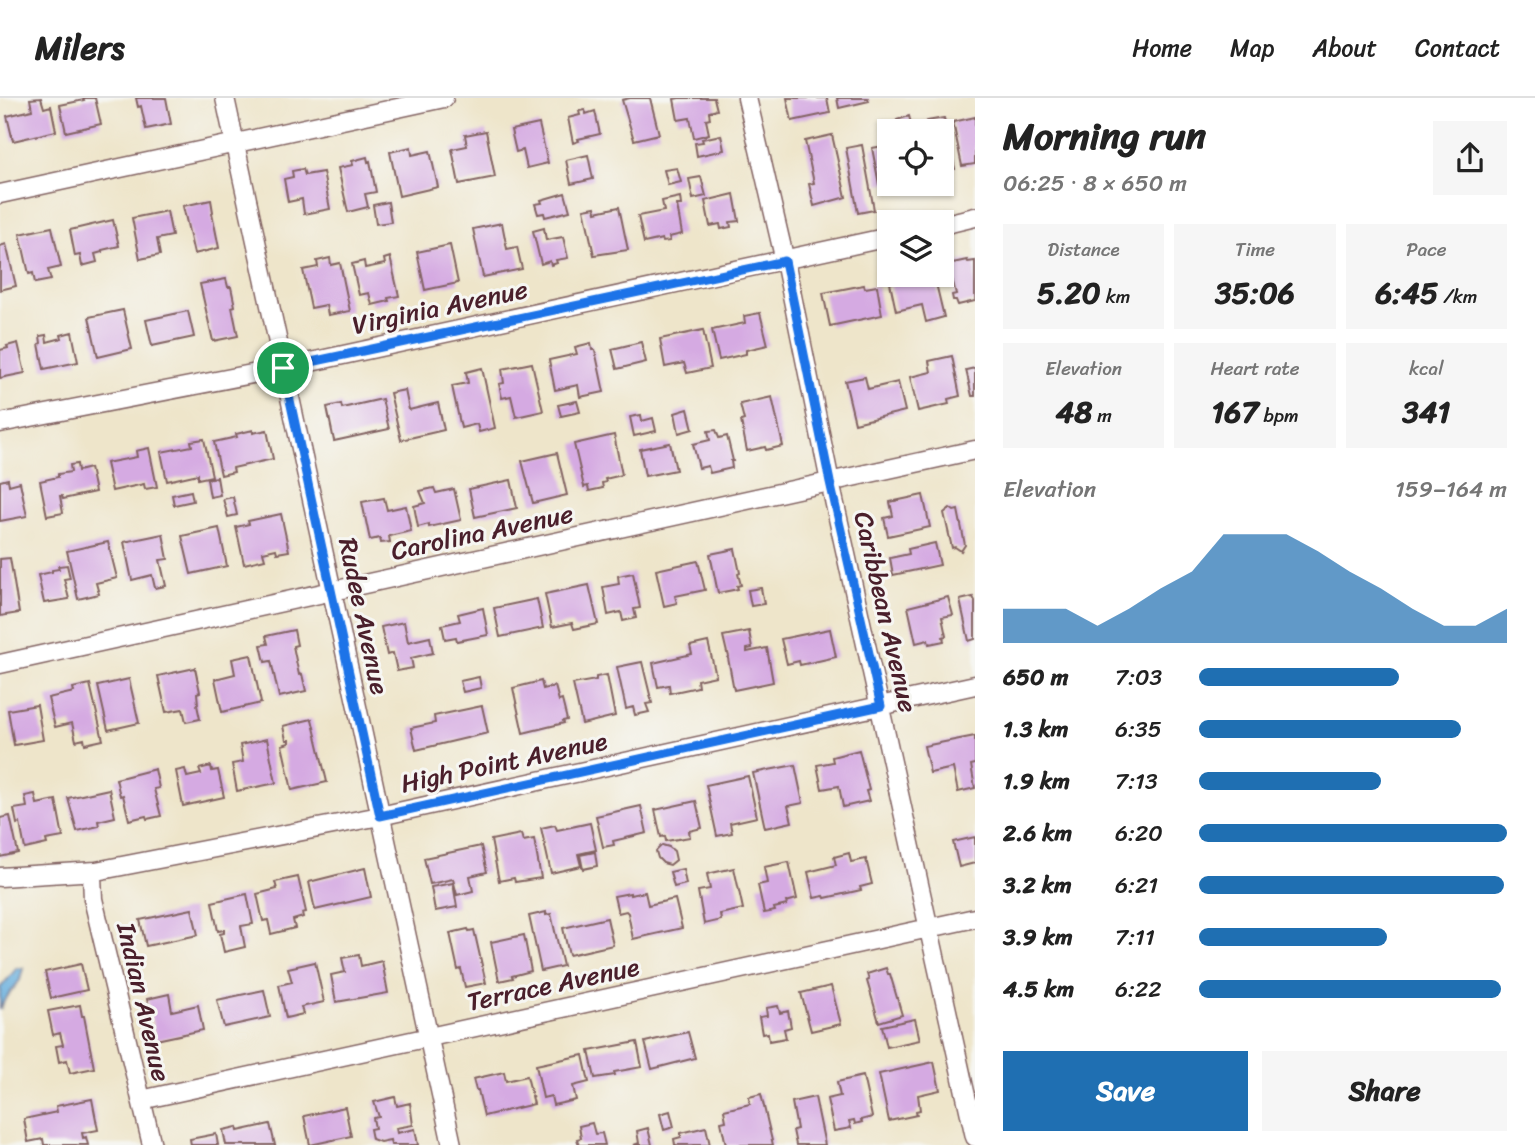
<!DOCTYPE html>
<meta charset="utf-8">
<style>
body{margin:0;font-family:Sriracha,sans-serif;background:#f6f6f6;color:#222;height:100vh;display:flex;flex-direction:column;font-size:26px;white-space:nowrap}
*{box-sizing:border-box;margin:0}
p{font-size:23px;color:#767676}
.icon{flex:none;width:38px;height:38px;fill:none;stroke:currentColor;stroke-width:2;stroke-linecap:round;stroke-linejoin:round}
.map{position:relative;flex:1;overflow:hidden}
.panel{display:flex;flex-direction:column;background:#fff;width:560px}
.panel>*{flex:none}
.tools{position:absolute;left:877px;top:21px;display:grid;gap:14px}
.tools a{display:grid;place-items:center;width:77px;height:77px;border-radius:0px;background:#fff;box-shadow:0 2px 5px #0004;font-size:35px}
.pin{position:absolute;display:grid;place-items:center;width:60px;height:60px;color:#fff;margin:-30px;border:4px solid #fff;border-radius:50%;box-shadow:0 2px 7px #0007}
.round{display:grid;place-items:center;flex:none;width:74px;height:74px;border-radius:0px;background:#f6f6f6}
.summary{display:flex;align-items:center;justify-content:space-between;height:119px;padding:0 28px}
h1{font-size:38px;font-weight:800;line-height:52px}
.metrics{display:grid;grid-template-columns:repeat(3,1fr);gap:10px;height:119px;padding:7px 28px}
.metrics div{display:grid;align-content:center;border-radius:0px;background:#f6f6f6;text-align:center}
.metrics b{font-size:30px;font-weight:800}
.metrics small{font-size:19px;font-weight:400}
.metrics p{font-size:19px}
.chart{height:196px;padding:14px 28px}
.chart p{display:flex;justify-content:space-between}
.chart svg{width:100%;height:126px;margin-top:7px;fill:#1f6fb2;opacity:.7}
.button{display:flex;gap:14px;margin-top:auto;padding:14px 28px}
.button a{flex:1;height:80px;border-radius:0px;background:#1f6fb2;color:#fff;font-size:28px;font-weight:800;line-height:80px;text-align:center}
.button a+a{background:#f6f6f6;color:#222}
ul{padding:0 28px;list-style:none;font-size:23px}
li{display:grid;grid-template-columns:112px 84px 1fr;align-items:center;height:52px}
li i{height:18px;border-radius:9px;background:#1f6fb2}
header{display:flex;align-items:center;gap:42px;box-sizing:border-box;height:98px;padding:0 35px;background:#fff;border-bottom:2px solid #e0e0e0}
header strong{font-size:33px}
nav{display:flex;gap:38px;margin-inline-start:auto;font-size:24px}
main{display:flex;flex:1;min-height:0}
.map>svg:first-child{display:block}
</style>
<header>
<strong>Milers</strong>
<nav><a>Home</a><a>Map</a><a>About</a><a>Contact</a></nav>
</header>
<main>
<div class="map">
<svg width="975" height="1047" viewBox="0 0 975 1047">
<rect width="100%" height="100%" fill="#f6f6f2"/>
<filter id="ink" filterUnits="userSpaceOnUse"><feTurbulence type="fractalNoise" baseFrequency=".0143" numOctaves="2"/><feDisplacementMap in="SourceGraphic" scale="14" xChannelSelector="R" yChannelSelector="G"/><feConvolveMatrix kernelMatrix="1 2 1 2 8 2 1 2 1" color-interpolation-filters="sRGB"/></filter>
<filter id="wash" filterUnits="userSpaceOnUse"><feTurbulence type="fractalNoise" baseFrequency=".00686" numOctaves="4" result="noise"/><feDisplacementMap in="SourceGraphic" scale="28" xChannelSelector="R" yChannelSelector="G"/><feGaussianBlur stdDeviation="1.57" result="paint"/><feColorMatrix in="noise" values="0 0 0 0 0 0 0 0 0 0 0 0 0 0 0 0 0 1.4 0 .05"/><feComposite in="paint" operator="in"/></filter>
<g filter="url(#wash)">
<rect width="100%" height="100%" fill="#eee5ca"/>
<!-- water -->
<path fill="#66aedd" stroke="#586684" stroke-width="2" d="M17,870H23L20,882L4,903L0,912V890Z"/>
<g id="blocks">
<!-- building -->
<path fill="#d5aae2" d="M41,0L44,10L51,8L56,33L13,43L7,18L32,12L30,1Z
M83,0H95L101,26L66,34L60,7L84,2Z
M136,0H166L171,26L146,31L141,8L138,9Z
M630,0H650L659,36L634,42L622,2Z
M679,0H714L717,12L709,14L710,21L706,22L709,36L694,40L690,20L678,22L674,1Z
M787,0H827L830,15L792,23Z
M837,0H868L869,3L839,10Z
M585,12L586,16L595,13L600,36L578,41L579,43L573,45L568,20L580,17L579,13Z
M909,18L913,33H900L897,22Z
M975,19V66L962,68L953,24Z
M944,20L955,71L942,74V33H929L927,23Z
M539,26L548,65L527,70L523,52L516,54L511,32Z
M486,33L495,79L459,86L452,51L467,48L465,37Z
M721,37L724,52L697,58L695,45L703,44L702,41Z
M832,37L846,99L814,108L809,86L814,85L805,43Z
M862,47L874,112L858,115L846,50Z
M889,47V84L879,86L872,50Z
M411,49L412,57L430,53L438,89L399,98L390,54Z
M588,57L593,81L571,86L566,62Z
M367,59L368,64L370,63L376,94L365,96L368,109L348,114L338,70L353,67L352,63Z
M677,70L681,84L668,87L664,72Z
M303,71L305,77L323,74L330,111L304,116L302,101L288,104L284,81L293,79L292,73Z
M701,79L706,98L693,101L689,81Z
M565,95L570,113L545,119L544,115L538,116L535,106L542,105L541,102Z
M734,96L739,123L730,124L731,129L721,131L720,126L710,128L705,103Z
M680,99L681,107H677L682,136L669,139L670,143L663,144L662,141L644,145L638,118L664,113L662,103Z
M211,102L213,114L212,115L219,150L194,156L183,108Z
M388,104L391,124L376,126L373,107Z
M595,109L596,114L619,109L628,152L594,157L584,111Z
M167,113L172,138L157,141L160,157L140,161L132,120Z
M113,122L119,148L102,152V154L95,156L97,164L82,168L80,157L75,158L70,132Z
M502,125L507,151L517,149L522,171L483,179L473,131Z
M52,129L61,169L48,172L51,182L35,185L33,175L29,176L20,136Z
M544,130L546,142L563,139L568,160L556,162L557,165L551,167L550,163L541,166L533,133Z
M6,146L16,188L0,192V148Z
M450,147L458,185L425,192L417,154Z
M390,159L399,198L388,200L389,203L372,207L369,195L359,197L352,166L364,163L365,170L385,166L384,161Z
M330,160L331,167L340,165L350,213L328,217L326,207L311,210L303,172L318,169L317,163Z
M967,162L968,164L975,163V203L958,207L956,202H953L952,197L956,196L948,166Z
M927,177H934L944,219L926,224L922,207L896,213L890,185Z
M226,181L228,189H231L235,208L232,209L238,238L213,243L200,186Z
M864,187L865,190L877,188L882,217L830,228L823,195Z
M123,212L132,251L98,259L89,219Z
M188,213L194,239L152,248L146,222Z
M760,215L768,247L746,252V256L719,262L712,232L745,225L744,218Z
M703,232L711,270L687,275L684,265L665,269L660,241Z
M72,234L78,264L44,271L39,246L41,245L40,238L46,237L47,244L62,240L61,237Z
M641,244L646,264L617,271L612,251Z
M18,245L25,275L0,280V252L8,250L7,248Z
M591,245L592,252H595L604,294L580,299L578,287L555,292L549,262L577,256L575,249Z
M952,258L960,298L948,301L949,306L918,313L910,279L931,274L929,263Z
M532,265L543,313L516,319L511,298L502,300L499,286L504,285L502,271Z
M482,270L495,330L479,334L477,326L461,330L452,288L468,285L466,274Z
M975,270V298H972L966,272Z
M865,279L868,291L898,284L905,313L855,325L845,283Z
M405,292L409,312L438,305L444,332L401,342L390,295Z
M772,299L783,348L766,352L765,349L747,353L741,323L744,322L740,306Z
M382,301L389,331L334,343L327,309L341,306L342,310Z
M577,303L580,314L561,318L558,307Z
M688,311L693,331L679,335L675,315Z
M641,317L642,323L653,320L656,333L634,338L630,319Z
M253,332V335L267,332L273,361L233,370L234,374L221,377L214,344L237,339L236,336Z
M716,332L719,340L727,338L733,363H731L732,370L710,375L708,368L699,370L693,346L710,342L708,333Z
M614,337L622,377L605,381L606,384L602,385L603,390L589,393L588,388L584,389L574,346Z
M204,341L212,378L198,381V376L167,383L161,354L192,348L191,343Z
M670,345L676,372L645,378L640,351Z
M149,350L157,389L145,391L144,386L112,393L106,365L137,359L136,353Z
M557,355L567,397L533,405L522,363Z
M77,366L78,373L90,370L95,394L63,401L62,398H60L63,415L47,418L40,383L58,379V376L71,374L70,367Z
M217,379L220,397L210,399L207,381Z
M8,381L9,387L20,384L27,418L0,423V383Z
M511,382L517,410L475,419L469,391Z
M434,390L436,395L454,391L461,422L429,429V426L418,429L414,408L425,405L420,393Z
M191,393L193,403L174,407L172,397Z
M923,397L930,429L888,438L884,420L893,418L890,404Z
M233,399L237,417L228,419L223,401Z
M384,400L387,412L406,408L411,433L389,438L390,444L381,445L380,440L370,442L362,404Z
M950,410L954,413L958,412L965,447L961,453L955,449L952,450L944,415Z
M281,416L289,453L277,455L276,451L263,454L265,461L244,466L236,429L249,426L248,423Z
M219,430L227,468L191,476L182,438Z
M163,436L168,461L160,462L166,488L155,490L152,477L132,482L124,444Z
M108,444L117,480L96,485L99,496L78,501L67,453Z
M935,445L940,467L893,477L890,460L909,456L908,451Z
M735,451L740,475L738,476L741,487L737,488L738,491L718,495L710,456Z
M10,460L19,515L0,518V461Z
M698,463L705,492L675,498L677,505L664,508L656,472Z
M67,467L70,480L64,481L69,501L44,505L38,477L52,474V472L59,471L58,468Z
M633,475L640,510L634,511L636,520L623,523L621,514L608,517L603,489L619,486L618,478Z
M589,487L598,526L574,531L572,525L552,529L545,496Z
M761,490L764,506L751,508L748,492Z
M948,499L953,517L942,519L946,538L943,539L944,543L929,546L928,542L916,545L908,509Z
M973,499L975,503V541L969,543L960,502Z
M537,501L543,530L500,539L494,510Z
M483,510L488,537L457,543L456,539L445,541L442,527L460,523L458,516Z
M404,524L408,544L430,539L433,555L411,560L413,570L397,573L393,555L387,557L381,529Z
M830,531L836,559L800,567L799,563L787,566L781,541Z
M294,532L297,547L293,548L299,577L302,576L306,593L279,599L271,563L265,564L261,547L268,546L266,538Z
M749,533L752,550L747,551V554L767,550L773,584L734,592L728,560L729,559L728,555H727L723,538Z
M708,544L716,578L697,582L698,589L670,595L669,587L658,589L653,565L692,556L690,548Z
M251,557L261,605L222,614L215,581L235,576L232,561Z
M642,564L652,605L646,606L649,614L635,617L633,609L626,611L617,569Z
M195,570L200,594L197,595L198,606L197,607L200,621L186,624L183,611L166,614L158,578Z
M607,577L615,618L582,626L573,586L596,582V579Z
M479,579L481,590L463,594L460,583Z
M129,581L139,625L108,632L98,588Z
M541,583L543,591L555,588L559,603L562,602L567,622L563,623L564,625L523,635L513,590Z
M90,586L103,642L85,646L84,641L76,643L72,625L55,629L48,600L74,594L73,590Z
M37,607L43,642L14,647L8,612Z
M482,608L488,635L416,652L411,630L435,625L434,618Z
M312,621L327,684L292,692L282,647L289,645V642H286L283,628Z
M975,638V666L971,667L975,690L958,694L953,670L930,675L924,648Z
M267,641L276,685L237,693L232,666L243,664L240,647Z
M859,652L869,692L866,693L869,703L843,709L839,688L822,691L817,667L833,664L832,659Z
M795,667L803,705L788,708L792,724L765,730L753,675Z
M211,668L212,673L218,672L224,699L183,708L176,673L185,671L187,679L201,676L199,671Z
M155,671L159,690L154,691L161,718L147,721L146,718L129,722L123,697L120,698L116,681Z
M748,678L757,719L730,725L732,735L717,738L706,687Z
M109,691L115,719L98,723L99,728L77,733L68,700Z
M35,696L37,706L56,702L63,739L46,742L47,746L25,751L20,725L17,726L14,711L27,709L25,698Z
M696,703L702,730L689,733L690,739L666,743L665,738L661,739L655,712Z
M641,708L647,735L613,743L614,747L603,749L596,718Z
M10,718L18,755L0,759V720Z
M590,725L596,752L578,756L581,768L551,775L541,730L555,727L557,732Z
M521,736L523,743L534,741L541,780L515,784L514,780L499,783L491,742Z
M975,739V765L959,769L953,744Z
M662,747L669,749L674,753L676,762L670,767L663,765L658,760L656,753Z
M481,748L487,774L470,778L473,793L457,797L453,781L430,786L424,760Z
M595,754L597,768L583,771L580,757Z
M849,755L851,764L866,761L872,786L860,789L861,792L825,800L824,798L814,800L808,774L836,767L834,759Z
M789,764L797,801L786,804L787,807L774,810L775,813L764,815L758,787L767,785L764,769Z
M365,770L371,799L315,812L309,784Z
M734,770L743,811L720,816L721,822L704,826L698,793L710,791L707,776Z
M683,771L686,786L674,789L670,774Z
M298,779L306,814L302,815L303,819L293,822L295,830L271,836L268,822L263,823L257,796L277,791L275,784Z
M453,785L457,809L435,813L431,789Z
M645,794L648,807L675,801L682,830L633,841L628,815L626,813L618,815L614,798L630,795V797Z
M247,796L253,826L241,828L245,849L224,854L220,836L224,835V832L218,833L212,804Z
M192,811L198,837L146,848L140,822Z
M546,814V817L551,816L563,868L541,873L529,818Z
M607,820L613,847L569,857L563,830Z
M468,831L469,833L474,832L486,885L465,889L461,871L458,872L450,835Z
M524,837L531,873L512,878L513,880L499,883L491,844Z
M359,857L361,868L382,863L388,895L336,904L331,877L345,874L342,860Z
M315,864L324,904L301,909L303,916L286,920L279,887L292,884L288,870Z
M81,866L87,892L51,900L45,874Z
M886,870L888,876H890L902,917L879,924L867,883L869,882L867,876Z
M831,888L841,926L811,933L801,895Z
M264,892L270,919L224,929L217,902Z
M169,896L172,913L198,907L203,932L156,942L147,901Z
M80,907L82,918H84L94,970L70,975L67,962L59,964L56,948L63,947L60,935L53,937L48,913Z
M778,908L780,915L788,913L791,929L784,931L786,940L769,943L768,935L762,936L759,919L767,918L766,910Z
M915,921L920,942L887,949L882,928Z
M688,934L695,960L652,971L645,944Z
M637,944L642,969L614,974L615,977L595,980L589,953Z
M583,957L589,984L573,988L576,1002L553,1007L551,998L543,1000L536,967Z
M934,964L940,992L918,997L920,1012L916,1013L917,1017L889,1023L879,976Z
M504,974L506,983L527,978L534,1006L484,1018L478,992H476L473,981Z
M863,978L872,1019L861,1022L862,1024L855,1026L854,1022L849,1023L851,1030L834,1033L827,1001L840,998L837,984Z
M761,996L773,1047H726L721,1024L726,1023L724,1012L750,1006L749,999Z
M395,999L397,1008L410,1005L413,1027L396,1030L397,1035L415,1031L418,1047H391L390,1042L380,1044L372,1041L370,1031L375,1030L373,1020L379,1019L374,1004Z
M815,999L825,1047H796L793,1032L797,1031L792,1004Z
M92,1001L98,1032L82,1035L83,1040L86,1039L88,1047H44L43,1041L28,1044L24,1021L57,1014L56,1008Z
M345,1009L351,1038L310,1047L304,1018Z
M670,1013L674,1029L664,1032L660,1016Z
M592,1025L595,1036L602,1035L605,1047H579L577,1041L581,1040L579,1028Z
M270,1026L275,1047H226L223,1032L237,1029L238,1033Z
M706,1029L710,1047H675L674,1041L681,1039V1035Z
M648,1030L652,1047H634L639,1045L637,1033Z
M216,1036L218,1047H191L190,1041Z"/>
</g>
</g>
<g filter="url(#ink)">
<use href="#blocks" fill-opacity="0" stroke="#836463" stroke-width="2"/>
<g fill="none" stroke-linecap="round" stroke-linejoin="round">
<defs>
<path id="street" d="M225,0L452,1047
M747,0L785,163L830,384L975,1039
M0,96L444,0
M942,127L975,119
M0,325L283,270L889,139
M0,566L975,352
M96,773L92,777L93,801L152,1047
M0,779L96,773L380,718L975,587
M141,1002L975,820"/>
</defs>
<!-- street casing -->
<use href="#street" stroke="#836463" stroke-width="21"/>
<!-- street -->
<use href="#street" stroke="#fff" stroke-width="18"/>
</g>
</g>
<g fill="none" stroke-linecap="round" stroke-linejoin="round" filter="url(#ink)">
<defs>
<path id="route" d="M785,163L830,384L881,608L380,718L283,270Z"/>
</defs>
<!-- route casing -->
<use href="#route" stroke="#fff" stroke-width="14"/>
<!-- route -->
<use href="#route" stroke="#1a73e8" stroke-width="9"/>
</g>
<g text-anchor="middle" stroke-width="6" stroke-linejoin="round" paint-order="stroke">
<!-- street labels -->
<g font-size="26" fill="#4a1f2b" stroke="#f6f6f2">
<text transform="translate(440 209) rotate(-12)" y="9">Virginia Avenue</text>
<text transform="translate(482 434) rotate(-12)" y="9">Carolina Avenue</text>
<text transform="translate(886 514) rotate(77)" y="9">Caribbean Avenue</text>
<text transform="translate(364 518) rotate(78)" y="9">Rudee Avenue</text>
<text transform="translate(504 664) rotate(-12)" y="9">High Point Avenue</text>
<text transform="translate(553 886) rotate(-12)" y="9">Terrace Avenue</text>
<text transform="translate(144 904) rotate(77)" y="9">Indian Avenue</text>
</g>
</g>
</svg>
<div class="tools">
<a><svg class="icon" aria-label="locate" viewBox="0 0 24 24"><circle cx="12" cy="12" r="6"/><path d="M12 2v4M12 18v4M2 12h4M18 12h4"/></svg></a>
<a><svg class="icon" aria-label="layers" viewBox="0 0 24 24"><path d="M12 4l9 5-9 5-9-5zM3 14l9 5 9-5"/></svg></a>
</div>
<div class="pin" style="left:283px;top:270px;background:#1e9e55"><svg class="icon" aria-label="arrive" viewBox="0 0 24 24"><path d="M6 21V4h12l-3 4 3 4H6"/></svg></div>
</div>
<section class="panel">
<div class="summary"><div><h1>Morning run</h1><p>06:25 · 8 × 650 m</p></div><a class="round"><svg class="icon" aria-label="share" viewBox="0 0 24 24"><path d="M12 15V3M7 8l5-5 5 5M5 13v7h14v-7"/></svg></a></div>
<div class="metrics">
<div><p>Distance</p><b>5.20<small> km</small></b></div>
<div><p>Time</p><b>35:06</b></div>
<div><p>Pace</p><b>6:45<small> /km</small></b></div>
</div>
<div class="metrics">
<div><p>Elevation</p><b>48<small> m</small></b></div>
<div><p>Heart rate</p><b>167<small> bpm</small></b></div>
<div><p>kcal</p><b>341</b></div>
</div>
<div class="chart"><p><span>Elevation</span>159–164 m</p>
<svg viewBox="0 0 160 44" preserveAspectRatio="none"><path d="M0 44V32L10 32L20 32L30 38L40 32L50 25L60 19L70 6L80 6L90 6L100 12L110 19L120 25L130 32L140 38L150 38L160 32V44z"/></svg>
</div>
<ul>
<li><b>650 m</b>7:03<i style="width:65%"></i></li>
<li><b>1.3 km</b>6:35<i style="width:85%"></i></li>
<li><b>1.9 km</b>7:13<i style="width:59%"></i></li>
<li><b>2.6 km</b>6:20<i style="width:100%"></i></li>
<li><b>3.2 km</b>6:21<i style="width:99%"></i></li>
<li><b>3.9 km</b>7:11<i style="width:61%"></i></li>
<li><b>4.5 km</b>6:22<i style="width:98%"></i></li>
</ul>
<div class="button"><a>Save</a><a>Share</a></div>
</section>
</main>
